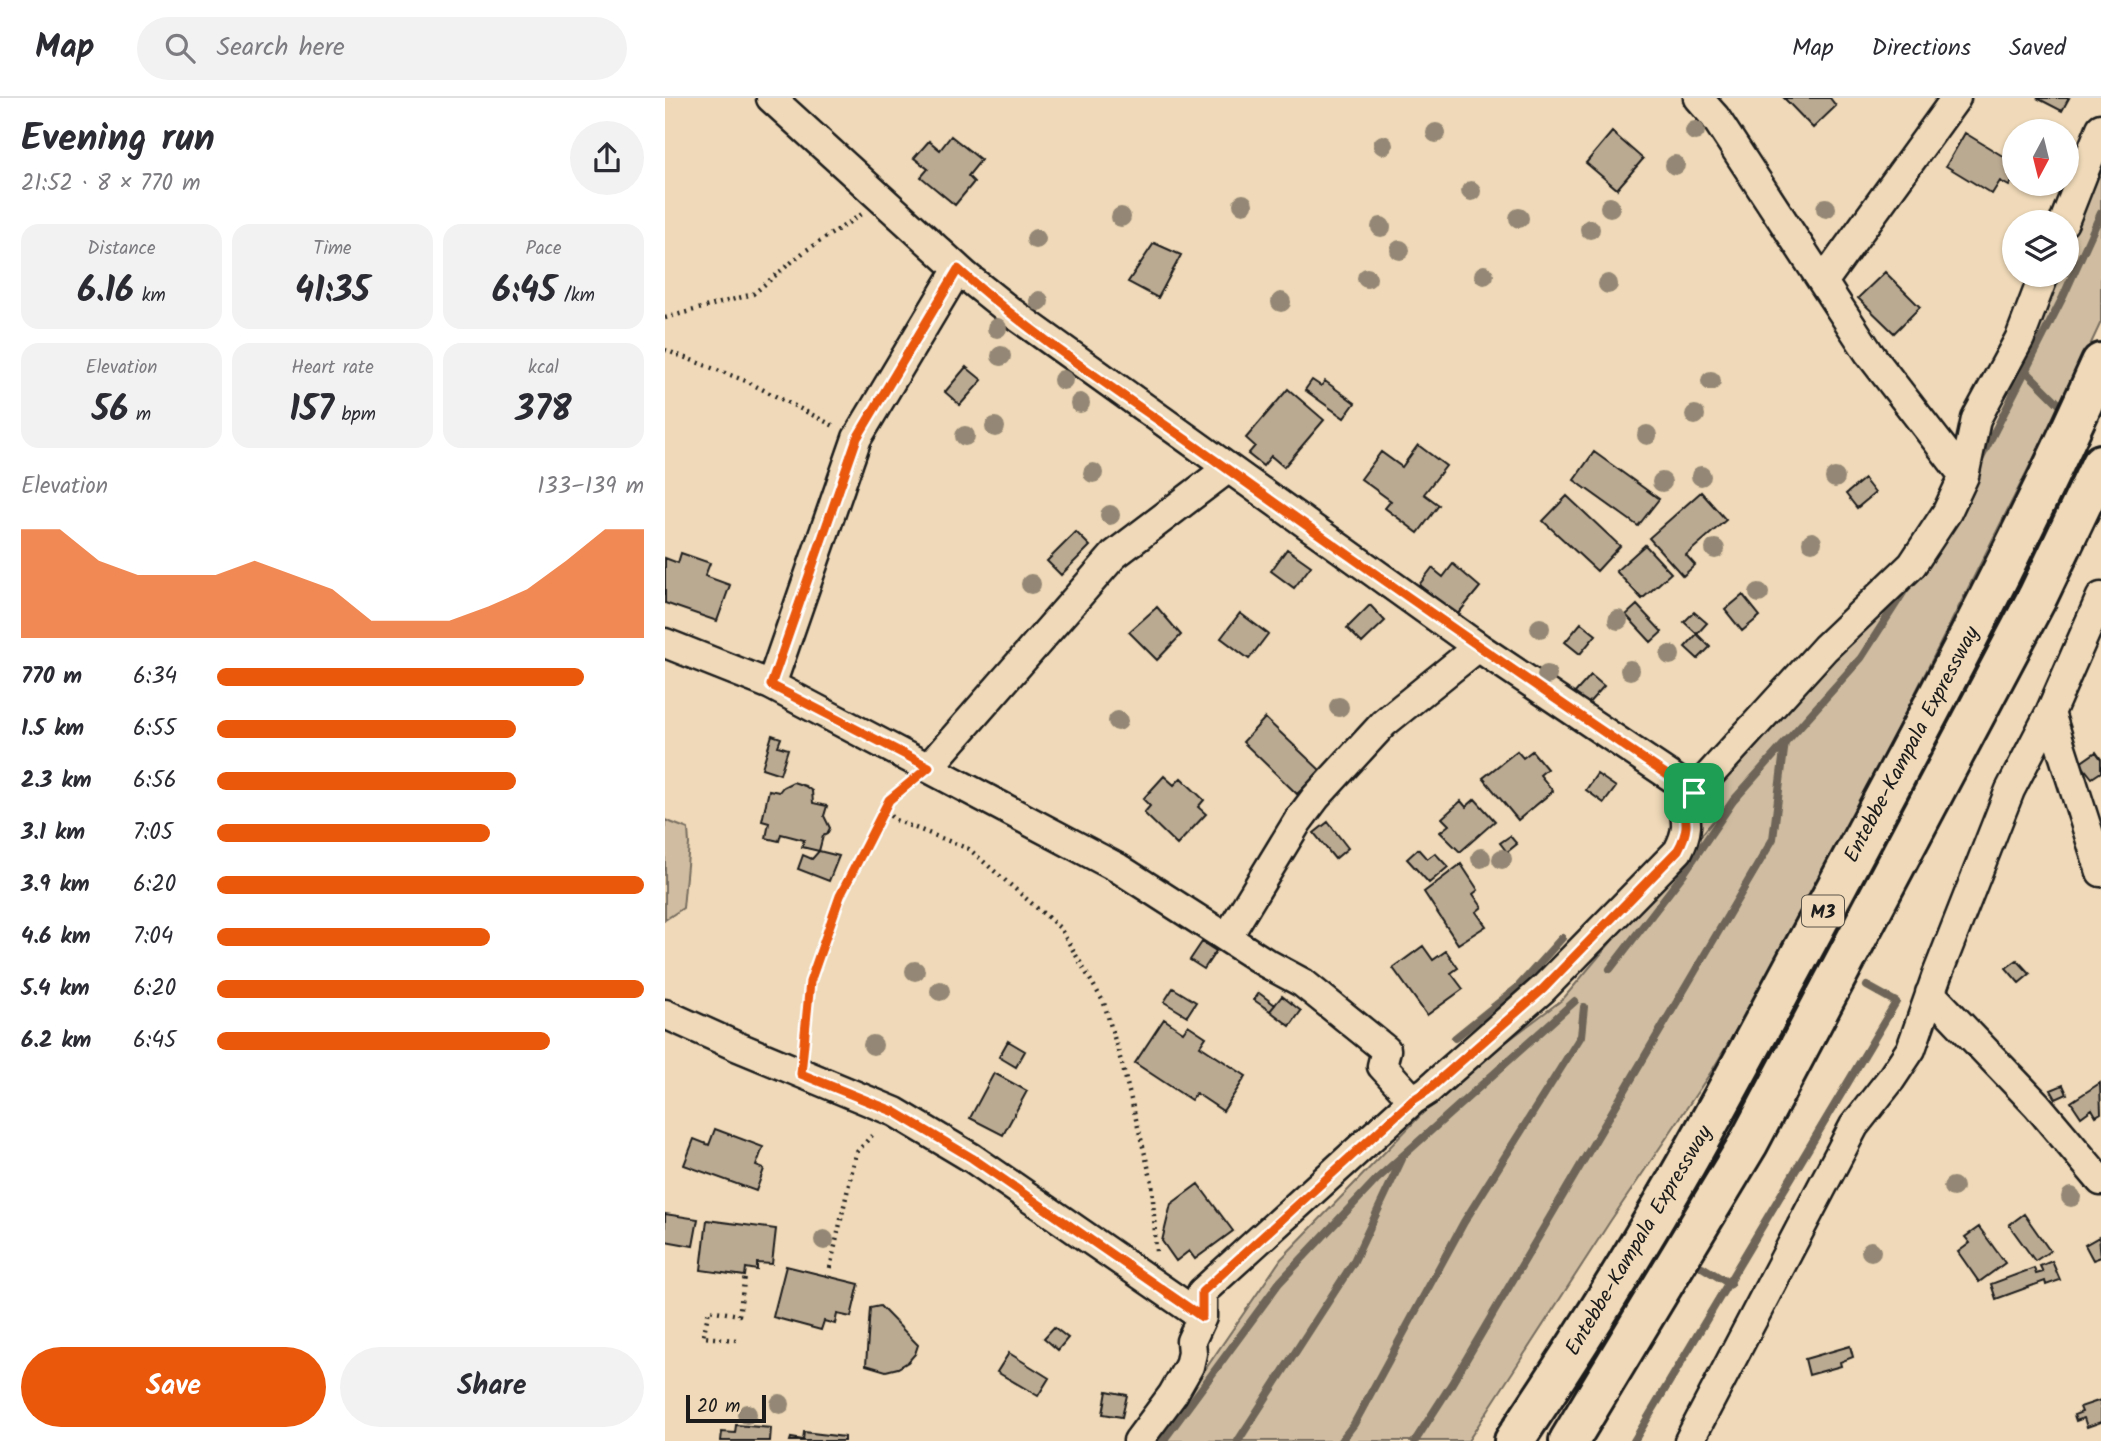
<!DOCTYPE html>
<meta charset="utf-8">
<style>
body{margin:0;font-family:Kalam,sans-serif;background:#f2f2f3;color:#2b2b33;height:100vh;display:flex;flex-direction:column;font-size:26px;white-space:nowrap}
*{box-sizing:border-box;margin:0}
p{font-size:23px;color:#7c7c81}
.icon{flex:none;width:38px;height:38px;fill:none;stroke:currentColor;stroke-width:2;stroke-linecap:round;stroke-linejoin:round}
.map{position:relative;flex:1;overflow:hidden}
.sheet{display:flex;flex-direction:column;background:#fff;width:665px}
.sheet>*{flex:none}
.needle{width:46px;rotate:187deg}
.fabs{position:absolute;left:1337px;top:21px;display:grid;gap:14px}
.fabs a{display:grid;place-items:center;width:77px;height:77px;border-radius:50%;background:#fff;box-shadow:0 2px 5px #0004;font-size:35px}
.scale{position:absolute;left:21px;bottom:18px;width:80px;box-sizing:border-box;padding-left:7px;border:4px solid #1c1c1c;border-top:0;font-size:19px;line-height:24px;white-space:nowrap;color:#1c1c1c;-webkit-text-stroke:5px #efd9b8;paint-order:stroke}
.pin{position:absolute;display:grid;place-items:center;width:60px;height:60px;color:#fff;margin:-30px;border-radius:14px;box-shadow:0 4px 10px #0006}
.round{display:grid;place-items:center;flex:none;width:74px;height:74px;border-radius:37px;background:#f2f2f3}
.head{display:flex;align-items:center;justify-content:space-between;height:119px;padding:0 21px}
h1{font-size:38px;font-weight:700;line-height:52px}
.stats{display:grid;grid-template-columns:repeat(3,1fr);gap:10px;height:119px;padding:7px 21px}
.stats div{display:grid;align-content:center;border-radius:18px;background:#f2f2f3;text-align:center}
.stats b{font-size:35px;font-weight:700}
.stats small{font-size:19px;font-weight:400}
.stats p{font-size:19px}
.chart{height:196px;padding:14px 21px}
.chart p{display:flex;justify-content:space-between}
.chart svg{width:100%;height:126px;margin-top:7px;fill:#ea580c;opacity:.7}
.primary-button{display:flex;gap:14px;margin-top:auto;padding:14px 21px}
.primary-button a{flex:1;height:80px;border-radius:42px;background:#ea580c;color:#fff;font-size:28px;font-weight:700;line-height:80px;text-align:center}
.primary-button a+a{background:#f2f2f3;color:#2b2b33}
ul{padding:0 21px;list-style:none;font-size:23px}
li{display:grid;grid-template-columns:112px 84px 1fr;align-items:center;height:52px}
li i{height:18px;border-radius:9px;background:#ea580c}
header{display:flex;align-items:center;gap:42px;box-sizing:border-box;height:98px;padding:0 35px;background:#fff;border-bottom:2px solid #e1e1e2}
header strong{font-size:33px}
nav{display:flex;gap:38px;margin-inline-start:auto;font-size:24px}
.search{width:490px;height:63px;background:#f2f2f3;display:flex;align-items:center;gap:18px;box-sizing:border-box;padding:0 24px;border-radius:38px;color:#7c7c81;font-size:26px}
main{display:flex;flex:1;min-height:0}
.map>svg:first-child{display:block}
</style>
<header>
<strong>Map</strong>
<div class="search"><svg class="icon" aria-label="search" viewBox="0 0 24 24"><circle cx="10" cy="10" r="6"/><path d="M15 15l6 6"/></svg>Search here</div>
<nav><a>Map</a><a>Directions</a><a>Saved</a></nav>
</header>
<main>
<section class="sheet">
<div class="head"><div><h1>Evening run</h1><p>21:52 · 8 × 770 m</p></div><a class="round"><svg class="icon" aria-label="share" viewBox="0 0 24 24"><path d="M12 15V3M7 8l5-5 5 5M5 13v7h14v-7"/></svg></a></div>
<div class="stats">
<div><p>Distance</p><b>6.16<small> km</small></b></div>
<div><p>Time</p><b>41:35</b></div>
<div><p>Pace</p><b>6:45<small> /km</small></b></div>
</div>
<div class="stats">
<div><p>Elevation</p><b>56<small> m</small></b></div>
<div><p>Heart rate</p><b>157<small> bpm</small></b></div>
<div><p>kcal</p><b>378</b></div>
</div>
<div class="chart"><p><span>Elevation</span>133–139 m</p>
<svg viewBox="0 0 160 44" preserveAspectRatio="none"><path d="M0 44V6L10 6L20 17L30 22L40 22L50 22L60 17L70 22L80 27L90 38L100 38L110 38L120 33L130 27L140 17L150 6L160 6V44z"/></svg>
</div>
<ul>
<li><b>770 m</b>6:34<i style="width:86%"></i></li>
<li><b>1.5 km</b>6:55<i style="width:70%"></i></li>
<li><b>2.3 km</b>6:56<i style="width:70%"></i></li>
<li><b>3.1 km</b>7:05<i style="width:64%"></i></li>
<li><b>3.9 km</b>6:20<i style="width:100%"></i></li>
<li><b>4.6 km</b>7:04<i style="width:64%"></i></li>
<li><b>5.4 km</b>6:20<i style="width:100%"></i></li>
<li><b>6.2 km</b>6:45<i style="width:78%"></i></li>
</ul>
<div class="primary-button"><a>Save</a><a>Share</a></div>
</section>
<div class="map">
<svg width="1436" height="1343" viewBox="0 0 1436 1343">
<rect width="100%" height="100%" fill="#efd9b8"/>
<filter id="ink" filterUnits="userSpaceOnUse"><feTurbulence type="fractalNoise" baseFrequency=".0143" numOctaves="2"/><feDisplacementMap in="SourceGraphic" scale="14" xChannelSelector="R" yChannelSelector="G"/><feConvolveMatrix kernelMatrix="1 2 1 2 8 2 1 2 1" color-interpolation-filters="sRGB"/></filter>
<g filter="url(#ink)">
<!-- green -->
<path fill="#d0bda1" stroke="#766c5e" stroke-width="2" d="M1436,53V224L1421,256L1133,828L1048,971L946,1122L803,1343H491L616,1161L787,985L898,901L1049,722L1023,692L1223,482L1274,398L1333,328L1390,177H1402V144Z
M0,722L23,731L24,746L18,810L0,822Z"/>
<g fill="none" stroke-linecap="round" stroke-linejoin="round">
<!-- stream -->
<path stroke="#6e6558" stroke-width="8" d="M1362,274L1396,308
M1314,364L1398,199L1436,115
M945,871L1019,775L1068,703L1196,560L1241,490
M790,940L852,890L897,840
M1037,1169L1065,1186
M498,1343L614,1185L712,1081L910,903
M573,1343L688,1165L737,1061
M676,1343L689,1326L799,1124L916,938L919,909
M750,1343L786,1287L1108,741L1120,644
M969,1343L1231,904L1202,888"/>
</g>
<!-- building -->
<path fill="#bbaa92" stroke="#1c1c1c" stroke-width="2" d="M1119,0H1165L1171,8L1148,30Z
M1372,0H1404L1397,13Z
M947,34L978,61L952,91L921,65Z
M1300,35L1349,65V80L1344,88L1335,83L1327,96L1281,68Z
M286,38L316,62L303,78L309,84L290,107L256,79L263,71L249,60L264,43L275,52Z
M489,145L516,157L493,200L463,184Z
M1220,174L1255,209L1229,235L1193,200Z
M301,269L317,282L295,307L280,294Z
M647,282L656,288L660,283L690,305L679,320L640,292Z
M623,291L659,322L619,369L606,358L598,368L583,356L590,348L581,340Z
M753,347L781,368L759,396L774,407L753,435L720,410L726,403L696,381L716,354L737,369Z
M929,354L994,401L973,428L909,382Z
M1199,381L1210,395L1192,410L1181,396Z
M1036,394L1061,422L1021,457L1030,467L1018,478L984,440Z
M902,398L955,448L932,473L878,423Z
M411,434L425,448L396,477L382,463Z
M980,447L1006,475L977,501L951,473Z
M622,451L646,468L629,490L606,473Z
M16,455L45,465L40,478L65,487L52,523L0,505V460L13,465Z
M788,466L815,489L792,517L754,487L767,470L778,479Z
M1078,497L1095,518L1077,533L1060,512Z
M705,507L720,523L697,545L682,530Z
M972,507L997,534L986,544L961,517Z
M492,509L516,537L492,562L464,534Z
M1029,514L1042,525L1032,536L1019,524Z
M575,515L603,536L584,561L556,540Z
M916,525L931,537L915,556L900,544Z
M1032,536L1045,549L1033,561L1020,549Z
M926,577L939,588L921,608L908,597Z
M600,620L656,673L632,696L578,644Z
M107,637L116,640L113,648L123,651L115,676L97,670Z
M852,653L858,660L867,653L882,671L875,677L888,693L853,722L818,680Z
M1431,654L1436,661V674L1427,680L1415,665Z
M932,676L951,689L939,705L921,692Z
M499,678L509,687L516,680L539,702L533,709L541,716L512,747L479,715L485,708L478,701Z
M128,684L140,688L147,693L148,705L162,708L159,718L165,730L162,736L158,738L154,753L137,749L139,742L116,736L114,743L101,740L104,725L97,723L104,692L114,694L118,689Z
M810,701L830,723L795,754L775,734L784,727L777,720L796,703L801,709Z
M663,724L683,750L670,761L649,735Z
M845,738L852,746L842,754L835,745Z
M753,751L762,761L770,755L783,769L764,785L742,761Z
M154,753L174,758L164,783L133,771L138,757L147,761Z
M796,766L813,792L808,796L817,809L811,814L821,828L793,846L759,794Z
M537,844L551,853L539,871L525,862Z
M758,848L768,862L781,853L793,870L786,875L798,891L762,917L728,870Z
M1352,862L1365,876L1354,885L1341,870Z
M508,890L531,904L522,918L499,904Z
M594,895L610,907L605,913L589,902Z
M617,898L636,913L625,928L605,913Z
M499,921L518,934L523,927L541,939L535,948L581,978L558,1013L531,995L526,1002L470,965Z
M343,943L360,953L351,969L334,959Z
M329,975L362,993L338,1037L305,1020Z
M1435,985L1436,1015L1431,1018L1427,1011L1416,1019L1406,1004Z
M1398,987L1402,996L1391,1001L1386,992Z
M50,1031L98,1049L91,1068L99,1071L91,1093L19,1067L29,1041L44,1047Z
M533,1086L568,1133L530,1161L524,1153L511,1163L497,1143L506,1106Z
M0,1116L33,1121L28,1148L0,1143Z
M1359,1116L1385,1153L1370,1163L1344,1127Z
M42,1122L111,1131L107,1166L92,1165V1172L81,1170L80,1178L36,1172Z
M1314,1129L1340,1165L1314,1184L1293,1154L1305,1145L1300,1139Z
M1434,1139L1436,1159L1428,1162L1420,1147Z
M1387,1163L1395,1182L1381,1187L1380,1183L1331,1201L1326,1186L1369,1170L1371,1176L1378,1174L1375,1168Z
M121,1168L194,1186L186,1219L172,1216L170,1226L159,1223L156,1232L108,1219Z
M215,1208L253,1247L250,1256L243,1264L233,1270L221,1273L201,1267L205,1210Z
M389,1229L403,1240L393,1252L379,1240Z
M1185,1248L1188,1259L1175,1264L1176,1268L1144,1277L1140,1261Z
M344,1255L384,1280L373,1298L332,1274Z
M442,1293L462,1297L457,1319L438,1316Z
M1436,1302V1324L1422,1329L1419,1320L1411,1323L1409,1317L1417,1314L1415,1309Z
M71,1327L106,1330L105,1343H56L57,1334L70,1335Z
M139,1334L179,1339V1343H125L126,1340L138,1342Z"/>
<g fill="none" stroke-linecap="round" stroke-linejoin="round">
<defs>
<path id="minor" d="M106,0L301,178L346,214L813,549L1029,694L1160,550L1247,467L1282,414L1299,378L1311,321L1355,240L1379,177
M1033,0L1050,19L1204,255L1299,378
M1399,124L1436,30
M1158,184L1291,0
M0,545L106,587L453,770L601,865L638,885L721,952L717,968L748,1002L537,1194V1219L526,1243L527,1255L524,1268L508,1296L473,1343
M106,587L192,340L293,171
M1385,615L1436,774
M264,669L449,457L562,371
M563,838L633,723L651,699L719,625L813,549
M1265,895L1372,1007L1436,1083
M0,916L71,948L230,1014L307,1060L537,1219
M748,1002L762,993L878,891L1013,753C1023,734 1023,724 1017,704L1029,694
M1024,1343L1189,1028L1226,981L1246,951L1272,877L1345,692L1385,615L1436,499"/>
<path id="motorway" d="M849,1343C904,1261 957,1177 1006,1092C1059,1001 1107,908 1157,816C1254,635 1352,453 1436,265
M904,1343L1083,1046L1373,498L1436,366"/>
</defs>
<!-- minor casing -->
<use href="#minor" stroke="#1c1c1c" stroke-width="33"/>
<!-- motorway casing -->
<use href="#motorway" stroke="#1c1c1c" stroke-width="44"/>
<!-- path -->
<path stroke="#1c1c1c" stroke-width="4.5" stroke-dasharray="2 5" stroke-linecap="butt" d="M0,220L88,196L140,153L197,116
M0,252L81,283L169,328
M220,713L230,722L304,751L395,830L439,905L458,970L487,1084L491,1154
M139,947L144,884L175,798L224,702L241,688
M165,1170L191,1055L210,1034
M71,1242L38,1239L44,1212L74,1217L80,1178"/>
<!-- minor -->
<use href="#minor" stroke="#efd9b8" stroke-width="28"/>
<!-- motorway -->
<use href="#motorway" stroke="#efd9b8" stroke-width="38"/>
</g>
<!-- trees -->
<g fill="#948774">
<circle cx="1030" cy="33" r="10"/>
<circle cx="771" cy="35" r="10"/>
<circle cx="718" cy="47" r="10"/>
<circle cx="1010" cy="67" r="10"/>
<circle cx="806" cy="93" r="10"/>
<circle cx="578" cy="106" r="10"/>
<circle cx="945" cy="109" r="10"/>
<circle cx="1161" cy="110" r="10"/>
<circle cx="456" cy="119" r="10"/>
<circle cx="854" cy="120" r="10"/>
<circle cx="716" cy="129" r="10"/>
<circle cx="925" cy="131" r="10"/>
<circle cx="371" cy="141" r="10"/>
<circle cx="735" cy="152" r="10"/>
<circle cx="819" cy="177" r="10"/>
<circle cx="702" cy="180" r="10"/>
<circle cx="943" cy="186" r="10"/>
<circle cx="374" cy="203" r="10"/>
<circle cx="616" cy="204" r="10"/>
<circle cx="332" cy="230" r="10"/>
<circle cx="336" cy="258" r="10"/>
<circle cx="398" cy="282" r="10"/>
<circle cx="1046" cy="283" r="10"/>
<circle cx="415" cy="305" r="10"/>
<circle cx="1030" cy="317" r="10"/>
<circle cx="330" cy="329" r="10"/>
<circle cx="982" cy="337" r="10"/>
<circle cx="300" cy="338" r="10"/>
<circle cx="428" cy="375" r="10"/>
<circle cx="1036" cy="378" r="10"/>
<circle cx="1170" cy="380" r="10"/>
<circle cx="997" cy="384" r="10"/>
<circle cx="445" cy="417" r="10"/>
<circle cx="1147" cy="444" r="10"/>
<circle cx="1050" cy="451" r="10"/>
<circle cx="366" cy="486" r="10"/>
<circle cx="1094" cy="495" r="10"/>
<circle cx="953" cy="522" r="10"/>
<circle cx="875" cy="530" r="10"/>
<circle cx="1005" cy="557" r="10"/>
<circle cx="965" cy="572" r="10"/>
<circle cx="882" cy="577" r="10"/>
<circle cx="674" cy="609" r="10"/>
<circle cx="453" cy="623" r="10"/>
<circle cx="816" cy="760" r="10"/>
<circle cx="837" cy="761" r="10"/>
<circle cx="250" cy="873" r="10"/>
<circle cx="275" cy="893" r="10"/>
<circle cx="208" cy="947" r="10"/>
<circle cx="1288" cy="1089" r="10"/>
<circle cx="1406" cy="1099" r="10"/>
<circle cx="159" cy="1142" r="10"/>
<circle cx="1206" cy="1153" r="10"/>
<circle cx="115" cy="1306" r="10"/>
<circle cx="82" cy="1316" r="10"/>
</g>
</g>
<g fill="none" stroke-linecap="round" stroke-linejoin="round" filter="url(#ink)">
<defs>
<path id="route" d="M293,171C372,242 465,301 551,363C709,476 868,587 1029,695L1017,704C1023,724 1023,734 1013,752L878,891L762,993L748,1002L537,1194V1219L307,1060L230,1014L136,976L145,884L175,798L224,702L264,669L106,587L192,340Z"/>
</defs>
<!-- route casing -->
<use href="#route" stroke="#fff" stroke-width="14"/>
<!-- route -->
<use href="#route" stroke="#ea580c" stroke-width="9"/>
</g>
<g text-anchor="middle" stroke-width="7" stroke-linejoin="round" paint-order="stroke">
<!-- shield labels -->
<rect fill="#efd9b8" stroke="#5b554b" stroke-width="2" x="1137" y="797.5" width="42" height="31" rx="5"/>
<g font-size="19" font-weight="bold" fill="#1c1c1c">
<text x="1158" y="820">M3</text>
</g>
<!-- street labels -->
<g font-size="21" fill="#1c1c1c" stroke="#efd9b8">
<text transform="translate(1246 646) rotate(-62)" y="7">Entebbe-Kampala Expressway</text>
<text transform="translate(973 1142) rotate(-59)" y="7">Entebbe-Kampala Expressway</text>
</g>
</g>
</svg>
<div class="fabs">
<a><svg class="needle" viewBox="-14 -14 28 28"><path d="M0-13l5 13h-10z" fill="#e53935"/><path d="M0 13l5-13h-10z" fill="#7c7c81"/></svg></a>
<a><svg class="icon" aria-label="layers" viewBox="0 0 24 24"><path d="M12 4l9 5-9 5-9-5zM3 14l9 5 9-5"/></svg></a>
</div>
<div class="scale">20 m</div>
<div class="pin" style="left:1029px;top:695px;background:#1e9e55"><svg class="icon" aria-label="arrive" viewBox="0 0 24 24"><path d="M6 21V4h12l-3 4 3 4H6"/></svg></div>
</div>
</main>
